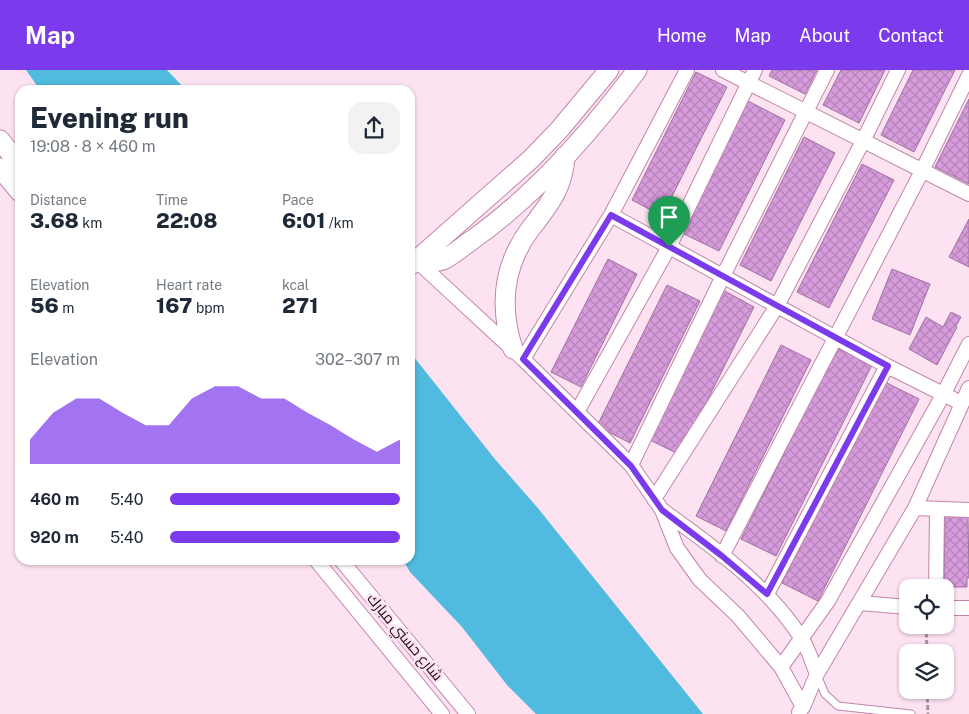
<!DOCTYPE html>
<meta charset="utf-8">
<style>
body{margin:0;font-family:"Public Sans",Cairo,sans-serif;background:#f2f2f3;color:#1f2937;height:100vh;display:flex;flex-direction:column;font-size:19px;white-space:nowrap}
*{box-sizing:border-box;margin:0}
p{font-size:16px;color:#747a83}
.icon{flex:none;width:28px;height:28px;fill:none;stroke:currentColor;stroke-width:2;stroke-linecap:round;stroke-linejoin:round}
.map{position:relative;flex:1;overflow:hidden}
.drawer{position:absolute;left:15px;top:15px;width:400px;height:480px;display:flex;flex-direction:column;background:#fff;border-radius:15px;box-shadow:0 1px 4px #0004}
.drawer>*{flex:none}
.buttons{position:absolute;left:899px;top:509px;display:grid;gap:10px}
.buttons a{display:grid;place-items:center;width:55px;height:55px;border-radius:10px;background:#fff;box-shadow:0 1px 4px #0004;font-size:25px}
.pin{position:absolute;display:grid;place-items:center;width:42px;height:42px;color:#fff;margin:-51px -21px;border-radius:50% 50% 50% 0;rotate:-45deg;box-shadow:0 0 5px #0007}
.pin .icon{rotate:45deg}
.round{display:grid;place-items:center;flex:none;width:52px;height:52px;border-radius:15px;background:#f2f2f3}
.overview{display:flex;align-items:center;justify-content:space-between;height:85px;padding:0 15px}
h1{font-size:28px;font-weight:800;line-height:38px}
.metrics{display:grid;grid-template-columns:repeat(3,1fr);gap:8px;height:85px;padding:5px 15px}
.metrics div{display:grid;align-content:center}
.metrics b{font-size:21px;font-weight:800}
.metrics small{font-size:14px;font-weight:400}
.metrics p{font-size:14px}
.chart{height:140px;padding:10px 15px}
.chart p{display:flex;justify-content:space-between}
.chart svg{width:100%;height:90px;margin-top:5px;fill:#7c3aed;opacity:.7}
ul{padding:0 15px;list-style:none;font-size:16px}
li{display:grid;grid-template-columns:80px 60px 1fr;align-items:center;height:38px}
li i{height:12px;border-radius:6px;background:#7c3aed}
header{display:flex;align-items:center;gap:30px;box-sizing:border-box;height:70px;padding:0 25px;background:#7c3aed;color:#fff}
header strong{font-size:24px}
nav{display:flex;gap:28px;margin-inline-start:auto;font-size:18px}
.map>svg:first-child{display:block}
</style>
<header>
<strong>Map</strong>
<nav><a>Home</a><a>Map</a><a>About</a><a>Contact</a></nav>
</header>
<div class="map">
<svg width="969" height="644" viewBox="0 0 969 644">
<defs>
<pattern id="building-cross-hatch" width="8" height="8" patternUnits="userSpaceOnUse" patternTransform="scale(1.25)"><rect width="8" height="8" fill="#d69bdb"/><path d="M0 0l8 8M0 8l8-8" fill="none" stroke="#b784bb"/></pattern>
</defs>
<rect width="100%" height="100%" fill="#fde2f1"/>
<!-- water -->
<path fill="#51badf" d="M26,0H167L186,20H40Z
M410,282L494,388L537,437L703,644H536L507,615L462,557L410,502L403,490H410Z"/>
<!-- building -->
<path fill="url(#building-cross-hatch)" stroke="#9f72a2" d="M772,0H817L805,24L769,6Z
M841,0H885L859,53L823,35Z
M913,0H955L914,82L881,65Z
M696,2L727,17L662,146L632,130Z
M969,29V114L935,97Z
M748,31L785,50L719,181L682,163Z
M804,67L835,83L771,211L740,195Z
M862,94L894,110L829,238L797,222Z
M969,149V197L949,187Z
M608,189L637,204L581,317L551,302Z
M892,199L930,214L910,265L872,249Z
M667,215L700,231L630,373L597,356Z
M723,220L754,237L680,385L648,369Z
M951,242L961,247L956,256L957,257L937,295L909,279L926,247L943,257Z
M781,275L811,290L726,461L696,446Z
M837,278L872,295L776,486L741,469Z
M883,311L919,329L818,531L782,513Z
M945,446H968L969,508H967V517H944Z"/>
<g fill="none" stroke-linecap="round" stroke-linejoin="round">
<defs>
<path id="service" d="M817,605L825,624L838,636L911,644"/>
<path id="minor" d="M723,0L969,124
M611,145L887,296L961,333
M417,191L523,289L631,395L662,440L677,478L700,510L738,546L781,597L803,637
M523,289L611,145L687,0
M577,342L669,177L755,0
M631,395L723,206L827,0
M654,429L777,236L863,71L898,0
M915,438L969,440
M662,440C711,475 767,515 800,566C808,577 812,592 817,604
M722,486L922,101L969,5
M316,490L442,644
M341,490L468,644
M936,518L937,440
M767,524L887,296
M860,533L908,537
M945,538H969
M781,597L828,531L943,325L969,274
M799,642L803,637L817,604L915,438L969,318"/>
<path id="secondary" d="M0,70L20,95
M0,98L20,122
M417,191C426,192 434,193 443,190C453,185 463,176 472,170C536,125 590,63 637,0
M411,195L531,89L559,60L609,0
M513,279C499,236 503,195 531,158C549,135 564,116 565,86"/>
</defs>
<!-- service casing -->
<use href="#service" stroke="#c286a9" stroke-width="9"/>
<!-- minor casing -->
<use href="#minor" stroke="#c286a9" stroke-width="16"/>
<!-- secondary casing -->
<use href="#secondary" stroke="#c286a9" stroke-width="21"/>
<!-- path -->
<path stroke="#ab92a0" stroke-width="3" stroke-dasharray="5 2.5" stroke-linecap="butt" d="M926,555L927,582
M927,620L928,644"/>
<!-- service -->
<use href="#service" stroke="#fff" stroke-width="7"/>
<!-- minor -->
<use href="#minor" stroke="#fff" stroke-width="14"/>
<!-- secondary -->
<use href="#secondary" stroke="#fff" stroke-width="19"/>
</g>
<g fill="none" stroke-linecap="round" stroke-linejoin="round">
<defs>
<path id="route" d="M611,145L888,296L767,524L722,486L662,440L631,396L523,289Z"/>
</defs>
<!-- route casing -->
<use href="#route" stroke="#fff" stroke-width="10"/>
<!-- route -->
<use href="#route" stroke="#7c3aed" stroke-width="6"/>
</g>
<g text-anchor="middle" stroke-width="5" stroke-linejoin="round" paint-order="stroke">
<!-- street labels -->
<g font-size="15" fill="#220c19" stroke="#fde2f1">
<text transform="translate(405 567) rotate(50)" y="5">شارع حسني مبارك</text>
</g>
</g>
</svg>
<div class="buttons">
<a><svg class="icon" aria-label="locate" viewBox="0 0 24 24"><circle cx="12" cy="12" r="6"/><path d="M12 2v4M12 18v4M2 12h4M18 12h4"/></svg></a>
<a><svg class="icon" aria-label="layers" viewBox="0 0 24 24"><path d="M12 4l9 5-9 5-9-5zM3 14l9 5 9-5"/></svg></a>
</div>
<div class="pin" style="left:669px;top:177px;background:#1e9e55"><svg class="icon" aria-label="arrive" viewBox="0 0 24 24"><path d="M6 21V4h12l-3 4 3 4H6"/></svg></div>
<section class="drawer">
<div class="overview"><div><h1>Evening run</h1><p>19:08 · 8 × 460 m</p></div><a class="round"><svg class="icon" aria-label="share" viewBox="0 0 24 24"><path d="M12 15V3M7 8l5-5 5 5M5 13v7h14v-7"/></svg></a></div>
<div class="metrics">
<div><p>Distance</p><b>3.68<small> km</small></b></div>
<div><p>Time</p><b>22:08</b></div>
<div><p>Pace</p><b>6:01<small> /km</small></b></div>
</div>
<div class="metrics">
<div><p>Elevation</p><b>56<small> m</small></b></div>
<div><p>Heart rate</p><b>167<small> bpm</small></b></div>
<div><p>kcal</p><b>271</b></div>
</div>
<div class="chart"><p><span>Elevation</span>302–307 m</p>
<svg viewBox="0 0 160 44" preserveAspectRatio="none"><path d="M0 44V32L10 19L20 12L30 12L40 19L50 25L60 25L70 12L80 6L90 6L100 12L110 12L120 19L130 25L140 32L150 38L160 32V44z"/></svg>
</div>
<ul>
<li><b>460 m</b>5:40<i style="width:100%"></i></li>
<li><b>920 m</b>5:40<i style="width:100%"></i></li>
</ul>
</section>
</div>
